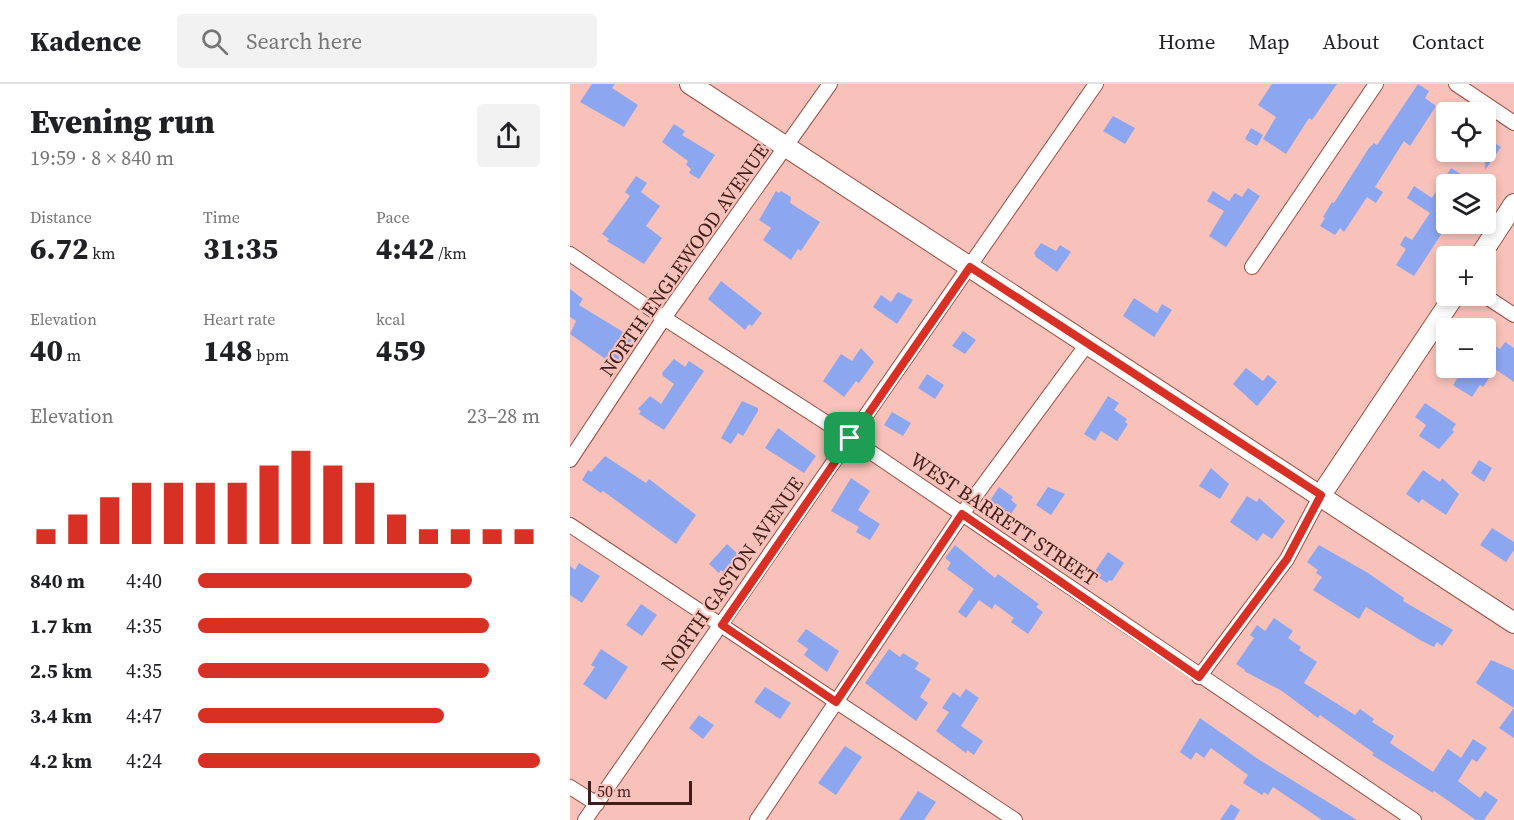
<!DOCTYPE html>
<meta charset="utf-8">
<style>
body{margin:0;font-family:"Source Serif 4",serif;background:#f2f2f2;color:#202124;height:100vh;display:flex;flex-direction:column;font-size:22px;white-space:nowrap}
*{box-sizing:border-box;margin:0}
p{font-size:20px;color:#757577}
.icon{flex:none;width:33px;height:33px;fill:none;stroke:currentColor;stroke-width:2;stroke-linecap:round;stroke-linejoin:round}
.map{position:relative;flex:1;overflow:hidden}
.sheet{display:flex;flex-direction:column;background:#fff;width:570px}
.sheet>*{flex:none}
.buttons{position:absolute;left:866px;top:18px;display:grid;gap:12px}
.buttons a{display:grid;place-items:center;width:60px;height:60px;border-radius:6px;background:#fff;box-shadow:0 3px 9px #0003;font-size:30px}
.scale{position:absolute;left:18px;bottom:15px;width:104px;box-sizing:border-box;padding-left:6px;border:3px solid #401f1a;border-top:0;font-size:16px;line-height:21px;white-space:nowrap;color:#401f1a;-webkit-text-stroke:4px #f8c2ba;paint-order:stroke}
.pin{position:absolute;display:grid;place-items:center;width:51px;height:51px;color:#fff;margin:-26px;border-radius:12px;box-shadow:0 3px 9px #0006}
.round{display:grid;place-items:center;flex:none;width:63px;height:63px;border-radius:6px;background:#f2f2f2}
.overview{display:flex;align-items:center;justify-content:space-between;height:102px;padding:0 30px}
h1{font-size:33px;font-weight:800;line-height:45px}
.stats{display:grid;grid-template-columns:repeat(3,1fr);gap:9px;height:102px;padding:6px 30px}
.stats div{display:grid;align-content:center}
.stats b{font-size:30px;font-weight:800}
.stats small{font-size:16px;font-weight:400}
.stats p{font-size:16px}
.chart{height:168px;padding:12px 30px}
.chart p{display:flex;justify-content:space-between}
.chart svg{width:100%;height:108px;margin-top:6px;stroke:#d93025;stroke-width:6}
ul{padding:0 30px;list-style:none;font-size:20px}
li{display:grid;grid-template-columns:96px 72px 1fr;align-items:center;height:45px}
li i{height:15px;border-radius:8px;background:#d93025}
header{display:flex;align-items:center;gap:36px;box-sizing:border-box;height:84px;padding:0 30px;background:#fff;border-bottom:2px solid #e0e0e0}
header strong{font-size:28px}
nav{display:flex;gap:33px;margin-inline-start:auto;font-size:21px}
.search{width:420px;height:54px;background:#f2f2f2;display:flex;align-items:center;gap:15px;box-sizing:border-box;padding:0 21px;border-radius:6px;color:#757577;font-size:22px}
main{display:flex;flex:1;min-height:0}
.map>svg:first-child{display:block}
</style>
<header>
<strong>Kadence</strong>
<div class="search"><svg class="icon" aria-label="search" viewBox="0 0 24 24"><circle cx="10" cy="10" r="6"/><path d="M15 15l6 6"/></svg>Search here</div>
<nav><a>Home</a><a>Map</a><a>About</a><a>Contact</a></nav>
</header>
<main>
<section class="sheet">
<div class="overview"><div><h1>Evening run</h1><p>19:59 · 8 × 840 m</p></div><a class="round"><svg class="icon" aria-label="share" viewBox="0 0 24 24"><path d="M12 15V3M7 8l5-5 5 5M5 13v7h14v-7"/></svg></a></div>
<div class="stats">
<div><p>Distance</p><b>6.72<small> km</small></b></div>
<div><p>Time</p><b>31:35</b></div>
<div><p>Pace</p><b>4:42<small> /km</small></b></div>
</div>
<div class="stats">
<div><p>Elevation</p><b>40<small> m</small></b></div>
<div><p>Heart rate</p><b>148<small> bpm</small></b></div>
<div><p>kcal</p><b>459</b></div>
</div>
<div class="chart"><p><span>Elevation</span>23–28 m</p>
<svg viewBox="0 0 160 44" preserveAspectRatio="none"><path d="M5 44V38M15 44V32M25 44V25M35 44V19M45 44V19M55 44V19M65 44V19M75 44V12M85 44V6M95 44V12M105 44V19M115 44V32M125 44V38M135 44V38M145 44V38M155 44V38"/></svg>
</div>
<ul>
<li><b>840 m</b>4:40<i style="width:80%"></i></li>
<li><b>1.7 km</b>4:35<i style="width:85%"></i></li>
<li><b>2.5 km</b>4:35<i style="width:85%"></i></li>
<li><b>3.4 km</b>4:47<i style="width:72%"></i></li>
<li><b>4.2 km</b>4:24<i style="width:100%"></i></li>
</ul>
</section>
<div class="map">
<svg width="944" height="736" viewBox="0 0 944 736">
<rect width="100%" height="100%" fill="#f8c2ba"/>
<!-- building -->
<path fill="#8ca6f0" d="M22,0H45L42,4L68,21L54,43L10,18Z
M702,0H767L742,36L739,34L716,70L693,55L706,33L688,21Z
M848,0L859,7L855,14L866,22L840,62L834,57L805,103L813,108L806,119L797,113L774,148L770,144L765,151L750,142L755,134L753,133L762,118L764,119L799,64L804,59L807,61Z
M543,32L565,44L555,60L533,47Z
M104,40L115,47L112,51L145,71L129,95L119,89L121,85L116,81L118,77L92,58Z
M681,44L693,51L687,62L675,55Z
M915,53L931,63L915,86Z
M881,84L907,100H876V143L844,192L826,181L836,165L830,161L835,152L842,156L860,129L837,114L844,102L862,114Z
M66,92L77,99L71,108L90,122L76,142L92,154L74,180L37,157L39,155L32,150L60,112L55,108Z
M678,104L690,112L656,163L639,152L654,127L637,117L643,107L659,117L665,109L672,113Z
M206,107L209,109L211,107L221,113L220,119L250,138L231,167L228,165L221,176L193,156L201,144L189,136Z
M471,159L486,167L490,161L501,168L487,188L466,173L464,169Z
M151,197L192,229L182,242L179,240L175,246L138,215Z
M0,205L13,215L9,221L63,254L44,281L0,250L6,237L0,233Z
M328,208L343,216L327,240L303,223L311,211L321,218Z
M564,214L587,229L592,220L602,226L584,253L553,232Z
M393,247L406,256L395,270L382,262Z
M915,255L930,265L935,258L944,264V298L925,285L913,303L910,301L902,313L883,301L894,284H915Z
M291,264L304,278L289,299L286,297L274,313L253,297L271,270L282,277Z
M104,275L115,283L119,277L134,287L94,346L69,330L71,327L68,325L80,312L91,320L104,300L93,292L92,289Z
M676,284L693,297L698,291L707,298L687,322L663,300Z
M357,290L374,301L365,315L348,304Z
M538,312L549,319L544,326L557,335L555,338L558,340L547,357L531,347L525,357L514,350Z
M172,317L188,324V327L173,352L168,349L161,360L151,354Z
M855,319L886,340L882,346L884,348L869,365L849,352L856,341L845,333Z
M322,328L341,339L333,352L314,341Z
M208,344L246,372L234,389L195,364Z
M35,372L76,399L79,395L126,431L106,460L33,407L31,409L12,396L18,386L21,388Z
M909,376L922,384L914,398L901,389Z
M641,384L659,400L650,415L629,402Z
M853,386L870,398L872,394L889,410L876,431L852,415L849,419L836,410Z
M281,394L300,407L288,426L310,440L300,456L286,448L289,443L261,427Z
M429,403L443,413L441,416L447,421L439,433L417,421Z
M478,403L495,410L481,431L466,421Z
M677,412L687,418L689,414L715,437L702,455L693,449L687,457L660,438Z
M922,444L944,458V466L936,478L910,461Z
M157,460L171,473L156,490L151,486L149,489L139,480Z
M385,461L425,494L428,490L469,520L466,523L473,528L458,550L441,538L444,534L425,520L422,525L409,516L396,534L388,528L404,505L377,485L381,479L375,474Z
M749,461L798,489L834,514L833,517L883,546L872,562L867,558L864,563L850,556L796,523L789,535L743,506L752,493L746,489L748,486L737,478Z
M538,468L554,479L542,497L539,496L537,499L528,493L530,490L525,487Z
M9,479L30,492L12,519L0,511V482L5,486Z
M71,520L87,531L72,552L56,541Z
M704,534L723,547L718,554L731,563L729,566L747,578L734,599L785,631L790,625L804,635L802,638L824,652L820,659L863,688L878,665L891,674L903,655L917,664L907,678L902,675L888,697L910,714L915,707L928,716L914,736H906L864,707L863,709L802,671L804,669L750,631L748,634L712,607L674,587L675,586L666,580L684,554L680,551L687,541L695,547Z
M236,545L269,567L257,588L234,571L238,565L227,557Z
M31,565L58,583L36,616L13,600L25,583L21,581Z
M319,565L330,573L333,569L349,579L345,585L361,595L350,613L358,619L346,637L295,599Z
M921,576L944,586V654L929,644L944,624L906,599Z
M195,603L221,619L210,635L184,618Z
M396,605L409,614L391,642L413,657L404,671L397,666L396,669L366,647L379,628L372,624L383,608L390,613Z
M129,631L144,641L133,655L119,644Z
M630,634L688,675L787,736H752L703,703L698,711L694,708L692,711L673,699L678,691L641,664L634,674L626,668L621,676L610,668Z
M275,662L292,673L266,711L248,699Z
M348,707L366,718L354,736H329Z
M661,720L670,726L664,736H650Z"/>
<g fill="none" stroke-linecap="round" stroke-linejoin="round">
<defs>
<path id="street" d="M886,0L944,39
M0,170L94,234L280,354L844,736
M682,183L806,0
M915,212L944,231
M0,376L94,234L260,0
M0,441L445,736
M629,593L717,475L751,411
M0,703L27,720
M15,736L526,0
M187,736L392,430L518,259"/>
<path id="secondary" d="M120,0L944,539
M910,172L944,120
M751,411L884,212"/>
</defs>
<!-- street casing -->
<use href="#street" stroke="#9b4e44" stroke-width="16"/>
<!-- secondary casing -->
<use href="#secondary" stroke="#9b4e44" stroke-width="22"/>
<!-- street -->
<use href="#street" stroke="#fff" stroke-width="14"/>
<!-- secondary -->
<use href="#secondary" stroke="#fff" stroke-width="20"/>
</g>
<g fill="none" stroke-linecap="round" stroke-linejoin="round">
<defs>
<path id="route" d="M400,183L751,411L717,475L629,593L392,430L266,618L152,541Z"/>
</defs>
<!-- route casing -->
<use href="#route" stroke="#fff" stroke-width="12"/>
<!-- route -->
<use href="#route" stroke="#d93025" stroke-width="8"/>
</g>
<g text-anchor="middle" stroke-width="4.5" stroke-linejoin="round" paint-order="stroke">
<!-- street labels -->
<g font-size="20" fill="#401f1a" stroke="#f8c2ba">
<text transform="translate(114 176) rotate(-55)" y="7">NORTH ENGLEWOOD AVENUE</text>
<text transform="translate(434 435) rotate(34)" y="7">WEST BARRETT STREET</text>
<text transform="translate(162 490) rotate(-55)" y="7">NORTH GASTON AVENUE</text>
</g>
</g>
</svg>
<div class="buttons">
<a><svg class="icon" aria-label="locate" viewBox="0 0 24 24"><circle cx="12" cy="12" r="6"/><path d="M12 2v4M12 18v4M2 12h4M18 12h4"/></svg></a>
<a><svg class="icon" aria-label="layers" viewBox="0 0 24 24"><path d="M12 4l9 5-9 5-9-5zM3 14l9 5 9-5"/></svg></a>
<a>+</a>
<a>−</a>
</div>
<div class="scale">50 m</div>
<div class="pin" style="left:280px;top:354px;background:#1e9e55"><svg class="icon" aria-label="arrive" viewBox="0 0 24 24"><path d="M6 21V4h12l-3 4 3 4H6"/></svg></div>
</div>
</main>
